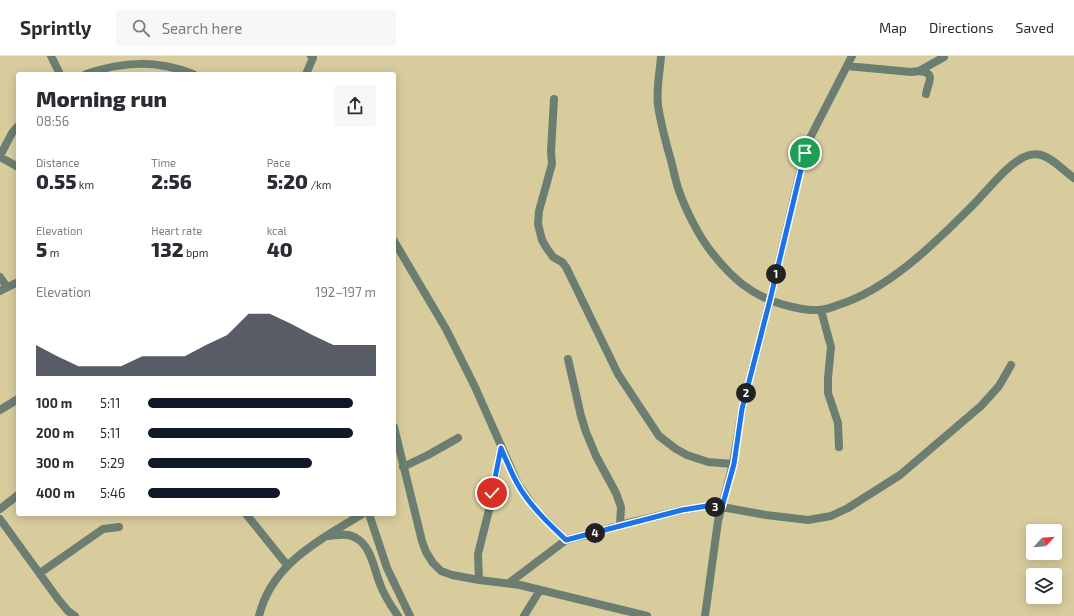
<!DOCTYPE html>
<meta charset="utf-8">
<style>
body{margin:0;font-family:"Exo 2",sans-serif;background:#f7f7f7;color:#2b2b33;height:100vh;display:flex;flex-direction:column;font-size:15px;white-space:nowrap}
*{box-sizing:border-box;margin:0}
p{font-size:13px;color:#7c7c81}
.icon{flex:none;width:22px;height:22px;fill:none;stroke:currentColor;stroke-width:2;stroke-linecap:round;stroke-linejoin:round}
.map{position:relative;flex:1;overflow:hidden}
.side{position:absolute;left:16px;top:16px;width:380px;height:444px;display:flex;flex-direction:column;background:#fff;border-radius:4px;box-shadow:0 2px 10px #0003}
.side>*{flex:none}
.needle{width:26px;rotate:64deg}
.fabs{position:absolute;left:1026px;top:468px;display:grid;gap:8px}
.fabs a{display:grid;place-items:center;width:36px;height:36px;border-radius:4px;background:#fff;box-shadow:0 2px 10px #0003;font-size:20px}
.pin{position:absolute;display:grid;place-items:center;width:34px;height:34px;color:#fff;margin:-17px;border:2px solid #fff;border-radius:50%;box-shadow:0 1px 4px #0007}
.km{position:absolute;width:20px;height:20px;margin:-10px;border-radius:50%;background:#222;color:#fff;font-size:11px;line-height:20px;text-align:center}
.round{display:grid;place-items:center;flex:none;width:42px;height:42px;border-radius:4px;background:#f7f7f7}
.overview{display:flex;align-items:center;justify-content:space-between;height:68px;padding:0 20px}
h1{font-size:22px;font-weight:800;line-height:30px}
.stats{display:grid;grid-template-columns:repeat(3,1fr);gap:6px;height:68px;padding:4px 20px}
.stats div{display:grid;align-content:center}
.stats b{font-size:20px;font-weight:800}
.stats small{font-size:11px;font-weight:400}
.stats p{font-size:11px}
.chart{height:112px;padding:8px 20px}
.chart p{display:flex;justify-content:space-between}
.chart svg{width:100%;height:72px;margin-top:4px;fill:#111827;opacity:.7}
ul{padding:0 20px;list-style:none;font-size:13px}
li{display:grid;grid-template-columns:64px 48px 1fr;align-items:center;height:30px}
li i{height:10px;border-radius:5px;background:#111827}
header{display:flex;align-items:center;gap:24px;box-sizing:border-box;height:56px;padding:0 20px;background:#fff;border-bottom:1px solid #e1e1e2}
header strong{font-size:19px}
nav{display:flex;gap:22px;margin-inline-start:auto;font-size:14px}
.search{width:280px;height:36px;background:#f7f7f7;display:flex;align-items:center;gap:10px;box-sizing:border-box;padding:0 14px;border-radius:4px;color:#7c7c81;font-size:15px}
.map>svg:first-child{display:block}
</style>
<header>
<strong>Sprintly</strong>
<div class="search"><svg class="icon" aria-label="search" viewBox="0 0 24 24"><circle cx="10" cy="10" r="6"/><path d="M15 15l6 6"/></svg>Search here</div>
<nav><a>Map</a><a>Directions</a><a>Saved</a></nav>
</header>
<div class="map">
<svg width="1074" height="560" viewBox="0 0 1074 560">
<rect width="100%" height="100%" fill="#d8cc9d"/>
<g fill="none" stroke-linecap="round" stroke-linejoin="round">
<!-- minor -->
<path stroke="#6b7e71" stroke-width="8" d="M51,0L60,18
M661,0C660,16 656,33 658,49C660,64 664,79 668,94C672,106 674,119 678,132C685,153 699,181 713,198C732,222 751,239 781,248C792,251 804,255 816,254C824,254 831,252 838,249C887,234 933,189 969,153C984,139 1006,109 1024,101C1045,91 1058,111 1074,122
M847,10L911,16L919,15L944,1
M919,15C937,17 928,26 926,38
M86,18C124,5 156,4 193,18
M306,18L313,2L311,0
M554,43L551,95L552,108L539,155L538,168L542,184L546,191L553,201L562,206L566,211L618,318L659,380L676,393L687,399L708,406L733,408
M0,100L12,77L18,70
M0,101L18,111
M394,185L446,273L475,331L518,428L536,454L566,484
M0,221L7,231
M821,254L831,291L828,322V337L838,367L839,391
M568,303L581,360L586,376L596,400L616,437L621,451L620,469
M0,354L18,343
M394,371L422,485L426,496L433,507L441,515L452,519L479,524L520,529L647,560
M403,411L428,399L458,382
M0,453L18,439
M246,458L287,509
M0,463L58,543L68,555L75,560
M40,517L103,473L119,471
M479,524L478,498L491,446L501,392
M509,527L566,484L595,477L620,469L682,454L707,450L722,451L766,459L808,464L831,460L848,452L900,419L981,350L999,330L1011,309
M524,560L540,534
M705,560L718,465L733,408L742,353L770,244L800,116L811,80L852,0"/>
<!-- tertiary -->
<path stroke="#6b7e71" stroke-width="8" d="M0,235L18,226
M369,458L387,512L410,560
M329,480C338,479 348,477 356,482C371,490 374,513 380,528C384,539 391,550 398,560
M259,560C272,507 319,485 362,458"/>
</g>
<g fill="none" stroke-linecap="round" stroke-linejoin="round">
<defs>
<path id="route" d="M492,437L501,392C506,404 511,416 517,427C529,449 548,467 566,484L682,454L707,450L722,451L734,408L742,353L770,244L805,97"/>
</defs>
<!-- route casing -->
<use href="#route" stroke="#fff" stroke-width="8"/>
<!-- route -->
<use href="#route" stroke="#1a73e8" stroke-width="5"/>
</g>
</svg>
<div class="fabs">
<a><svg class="needle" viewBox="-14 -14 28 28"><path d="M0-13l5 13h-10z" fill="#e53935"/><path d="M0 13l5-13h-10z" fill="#7c7c81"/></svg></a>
<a><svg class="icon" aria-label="layers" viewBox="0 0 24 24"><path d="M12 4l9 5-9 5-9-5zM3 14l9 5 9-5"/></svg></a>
</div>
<div class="pin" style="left:805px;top:97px;background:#1e9e55"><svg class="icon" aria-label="arrive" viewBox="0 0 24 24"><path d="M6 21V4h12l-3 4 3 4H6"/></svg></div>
<div class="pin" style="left:492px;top:437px;background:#d93025"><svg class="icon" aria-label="check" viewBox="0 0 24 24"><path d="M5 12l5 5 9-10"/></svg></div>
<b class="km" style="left:776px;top:218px">1</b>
<b class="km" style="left:746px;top:337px">2</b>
<b class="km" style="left:715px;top:451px">3</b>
<b class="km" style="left:595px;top:477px">4</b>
<section class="side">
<div class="overview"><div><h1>Morning run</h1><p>08:56</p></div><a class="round"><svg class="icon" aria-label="share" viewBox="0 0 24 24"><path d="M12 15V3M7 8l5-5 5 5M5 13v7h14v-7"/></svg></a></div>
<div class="stats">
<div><p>Distance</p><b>0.55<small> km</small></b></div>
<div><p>Time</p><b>2:56</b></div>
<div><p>Pace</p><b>5:20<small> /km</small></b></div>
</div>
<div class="stats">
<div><p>Elevation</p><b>5<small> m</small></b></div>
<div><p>Heart rate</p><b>132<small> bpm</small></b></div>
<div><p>kcal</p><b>40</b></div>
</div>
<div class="chart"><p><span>Elevation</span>192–197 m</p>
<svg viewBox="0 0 160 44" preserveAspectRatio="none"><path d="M0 44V25L10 32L20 38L30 38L40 38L50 32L60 32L70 32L80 25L90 19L100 6L110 6L120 12L130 19L140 25L150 25L160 25V44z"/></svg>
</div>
<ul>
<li><b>100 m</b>5:11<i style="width:90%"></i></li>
<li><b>200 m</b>5:11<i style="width:90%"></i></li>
<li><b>300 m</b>5:29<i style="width:72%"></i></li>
<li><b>400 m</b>5:46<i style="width:58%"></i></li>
</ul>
</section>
</div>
